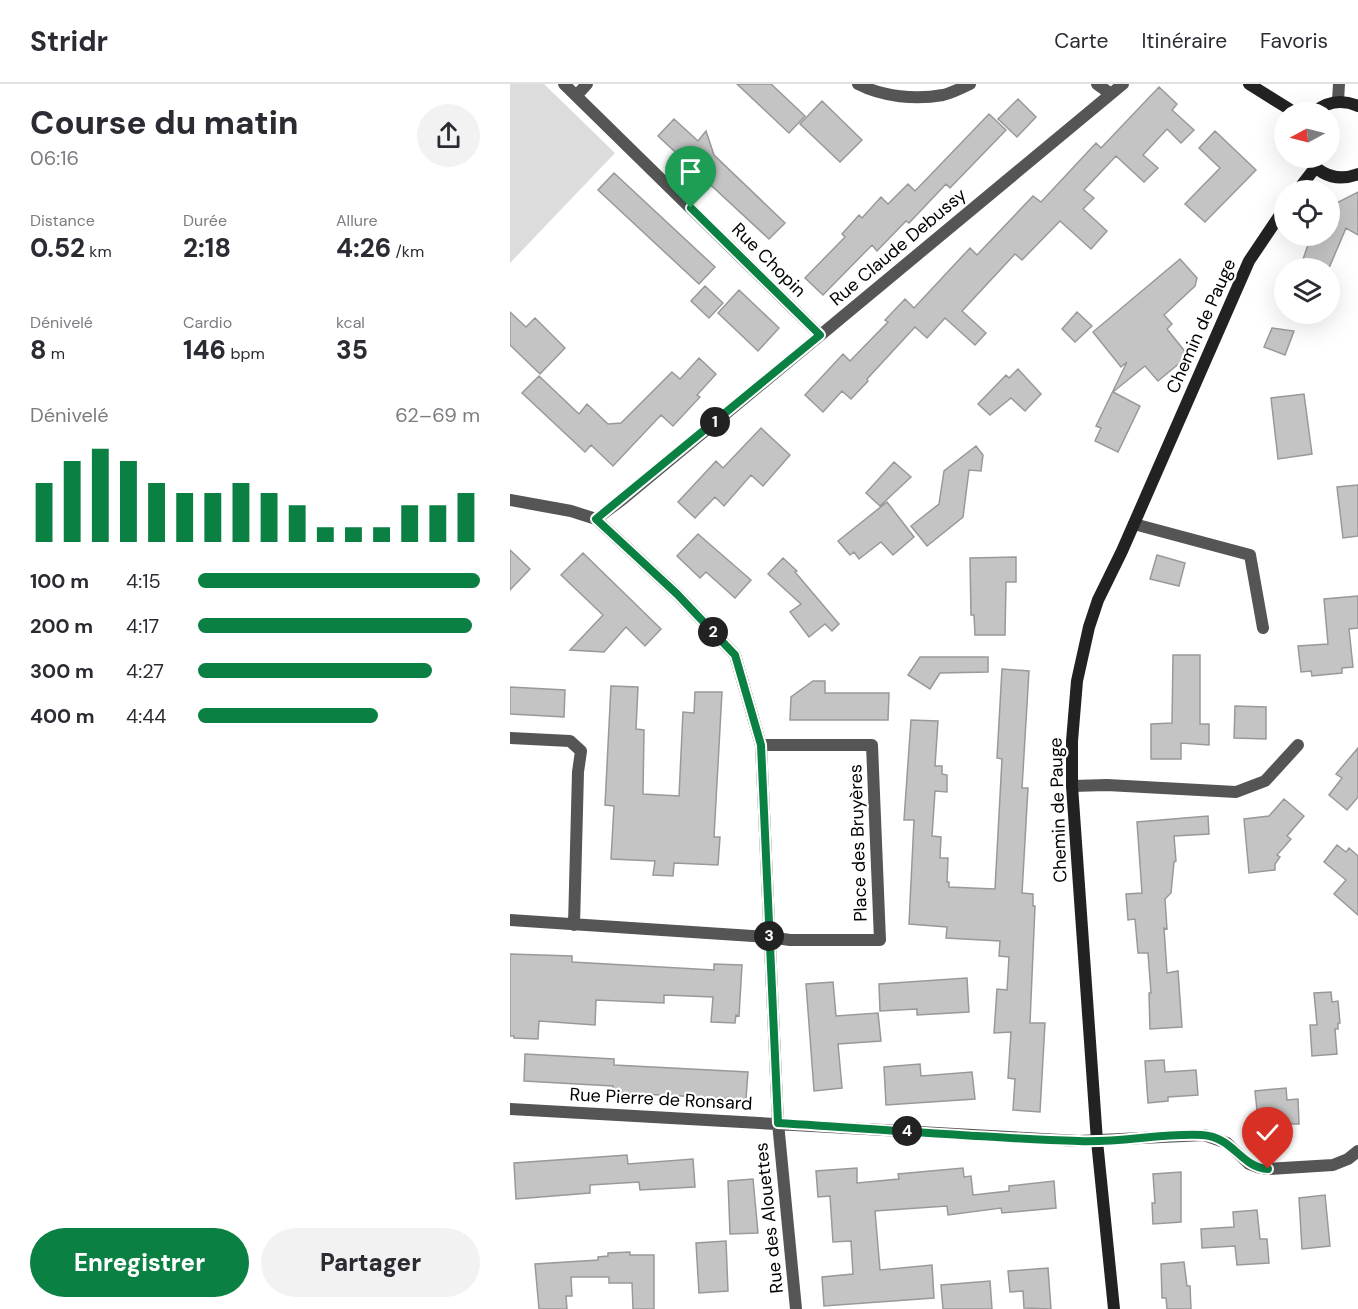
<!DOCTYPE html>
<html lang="fr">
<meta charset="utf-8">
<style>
body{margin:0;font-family:"DM Sans",sans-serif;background:#f2f2f3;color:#2b2b33;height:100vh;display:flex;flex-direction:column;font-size:22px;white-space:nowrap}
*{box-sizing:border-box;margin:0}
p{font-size:20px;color:#7c7c81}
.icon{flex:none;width:33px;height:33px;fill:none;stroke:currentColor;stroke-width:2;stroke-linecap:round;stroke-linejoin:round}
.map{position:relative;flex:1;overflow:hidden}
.drawer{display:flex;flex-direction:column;background:#fff;width:510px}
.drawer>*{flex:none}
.needle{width:39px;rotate:263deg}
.buttons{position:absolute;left:764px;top:18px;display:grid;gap:12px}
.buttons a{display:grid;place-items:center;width:66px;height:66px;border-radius:50%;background:#fff;box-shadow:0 6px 24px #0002;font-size:30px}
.pin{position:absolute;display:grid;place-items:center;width:51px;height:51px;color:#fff;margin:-62px -26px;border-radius:50% 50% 50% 0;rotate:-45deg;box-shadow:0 0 6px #0007}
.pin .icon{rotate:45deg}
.km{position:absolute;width:30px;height:30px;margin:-15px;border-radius:50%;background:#222;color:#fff;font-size:16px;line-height:30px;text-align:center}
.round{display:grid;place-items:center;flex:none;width:63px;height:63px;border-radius:32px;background:#f2f2f3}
.overview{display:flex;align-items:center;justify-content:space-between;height:102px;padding:0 30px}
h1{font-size:33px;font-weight:800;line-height:45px}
.metrics{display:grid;grid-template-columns:repeat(3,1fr);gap:9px;height:102px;padding:6px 30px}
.metrics div{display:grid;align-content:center}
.metrics b{font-size:26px;font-weight:800}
.metrics small{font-size:16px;font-weight:400}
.metrics p{font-size:16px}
.chart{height:168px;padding:12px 30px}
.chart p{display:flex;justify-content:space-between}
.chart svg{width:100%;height:108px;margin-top:6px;stroke:#0b8043;stroke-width:6}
.cta{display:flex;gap:12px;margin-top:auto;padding:12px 30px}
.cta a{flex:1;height:69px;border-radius:36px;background:#0b8043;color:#fff;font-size:24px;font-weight:800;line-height:69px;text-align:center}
.cta a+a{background:#f2f2f3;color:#2b2b33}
ul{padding:0 30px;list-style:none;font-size:20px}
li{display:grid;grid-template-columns:96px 72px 1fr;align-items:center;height:45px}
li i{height:15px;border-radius:8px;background:#0b8043}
header{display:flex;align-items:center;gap:36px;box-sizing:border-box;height:84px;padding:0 30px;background:#fff;border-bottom:2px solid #e1e1e2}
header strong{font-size:28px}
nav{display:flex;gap:33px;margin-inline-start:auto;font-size:21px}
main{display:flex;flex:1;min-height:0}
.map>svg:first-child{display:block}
</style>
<header>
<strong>Stridr</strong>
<nav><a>Carte</a><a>Itinéraire</a><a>Favoris</a></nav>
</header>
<main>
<section class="drawer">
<div class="overview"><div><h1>Course du matin</h1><p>06:16</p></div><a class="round"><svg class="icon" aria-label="share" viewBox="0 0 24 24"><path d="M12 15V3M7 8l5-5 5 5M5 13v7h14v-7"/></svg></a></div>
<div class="metrics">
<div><p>Distance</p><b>0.52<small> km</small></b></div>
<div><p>Durée</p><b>2:18</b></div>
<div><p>Allure</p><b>4:26<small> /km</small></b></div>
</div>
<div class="metrics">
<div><p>Dénivelé</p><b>8<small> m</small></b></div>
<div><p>Cardio</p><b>146<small> bpm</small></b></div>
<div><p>kcal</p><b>35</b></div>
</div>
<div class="chart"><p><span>Dénivelé</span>62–69 m</p>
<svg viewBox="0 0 160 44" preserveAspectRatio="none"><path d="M5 44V20M15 44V11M25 44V6M35 44V11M45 44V20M55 44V24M65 44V24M75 44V20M85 44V24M95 44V29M105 44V38M115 44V38M125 44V38M135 44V29M145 44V29M155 44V24"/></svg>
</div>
<ul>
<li><b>100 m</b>4:15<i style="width:100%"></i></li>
<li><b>200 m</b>4:17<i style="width:97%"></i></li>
<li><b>300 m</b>4:27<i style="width:83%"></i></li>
<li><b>400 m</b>4:44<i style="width:64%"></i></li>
</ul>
<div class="cta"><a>Enregistrer</a><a>Partager</a></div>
</section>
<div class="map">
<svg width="848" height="1225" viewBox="0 0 848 1225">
<rect width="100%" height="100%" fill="#fff"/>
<!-- green -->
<path fill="#dcdcdc" d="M0,0H34L105,69L0,179Z"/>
<!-- building -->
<path fill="#c4c4c4" stroke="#999" stroke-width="1.5" d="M227,0H261L295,32L279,49Z
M649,3L667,20L662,26L684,46L671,59L657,45L633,71L648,84L634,98L606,72L574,106L584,114L573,125L597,147L581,165L550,137L512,176L505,170L452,227L476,249L465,261L435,234L417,254L405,243L357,295L358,297L341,315L332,307L313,328L295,311L333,270L340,277L378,238L375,236L395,215L404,224L460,164L467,171L523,112L531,118L586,59L591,64Z
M508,15L526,33L507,53L488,35Z
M312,17L352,56L330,78L290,40Z
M479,30L496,46L440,104L436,100L399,139L396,137L367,167L362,161L313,211L295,194L335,153L332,150L349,131L352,134L371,113L378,120L398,100L405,107Z
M164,35L188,57L196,47L204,71L275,139L259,155L148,52Z
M705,47L746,86L695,138L675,120L710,84L689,64Z
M104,89L205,183L189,200L88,106Z
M848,108V151L836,144L819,184H790L801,152H819V123Z
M670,175L687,194L685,202L654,231L662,240L657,245L677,270L671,275L672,277L648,297L635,282L603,308L630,322L608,368L585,357L591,344L586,342L617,278L611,283L583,248Z
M195,202L213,219L199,234L181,217Z
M229,206L269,244L248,267L208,229Z
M0,228L16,243L25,234L55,264L30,290L0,261Z
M567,228L582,242L565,258L552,245Z
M762,244L784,247L775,271L754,263Z
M189,274L206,290L187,311L190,313L163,342L151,331L103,382L81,361L75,368L12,309L29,292L69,330L77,320L98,340L111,339L162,288L170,295Z
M508,285L531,310L515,327L501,314L480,331L468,320L496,291L499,294Z
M794,310L802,370L768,375L761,314Z
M251,344L280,371L253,402L241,391L214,422L205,413L185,434L168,418L206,377L213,384Z
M466,362L473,371L471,387L459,386L453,433L417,462L401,442L429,420L434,387Z
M384,378L401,393L370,422L356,409Z
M848,401V452L833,454L827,403Z
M377,418L404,453L383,471L371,458L349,475L344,468L340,471L328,457Z
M188,450L241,496L225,514L196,488L190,494L167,472Z
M0,466L20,485L0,506Z
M73,469L151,545L135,562L116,543L94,568L60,566L93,531L51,491Z
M647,471L675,479L669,502L640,495Z
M506,473V498H496L495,551H465L464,531H461L460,474Z
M273,474L287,487L285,488L329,540L322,547L315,540L299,553L280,528L291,520L258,490Z
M848,512V544L839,545L843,583L832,584V589L802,592L801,587L791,588L788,562L818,560L814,515Z
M663,571H690V640H699V661L671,659V675H641V640L662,639Z
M410,573H478V588L430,589L420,605L398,591Z
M492,585L519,587L512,704H518L512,809L523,810V822H525L520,939H535L530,1028L503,1026L505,995L498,994L501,948L484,949L487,905L497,906L499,873L489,872L490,857L436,854L437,843L399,840L404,736H394L401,636L428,637L425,682H432V690L437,691V708L425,707L422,752L431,753L430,774H438L437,798H439V803L485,805L492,675L487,674Z
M303,597H315V609H379L378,636H280L281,613Z
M101,602L128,603L126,645L134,646L133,710L169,712L173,628L184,629L185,608H212L204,753H210L208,781L164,779L163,792L143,791L145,777L101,775L104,722L95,721Z
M0,603L55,606L54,633L0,630Z
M725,622L756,623V655L724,654Z
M848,664V713L837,726L819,711L832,694L826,690Z
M774,715L794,732L777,752L781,755L767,771L770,773L765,780V786L739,789L734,735L759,732Z
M698,732L699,750L664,752L666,777L664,778L661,809L655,815L657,845L654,844L657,889L668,887L672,943L640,945L639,909H641L638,869H628L625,835L618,836L616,810L632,809L627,738Z
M827,761L836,768L839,764L848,772V831L824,810L836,796L814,778Z
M0,870L62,872V878L204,886V880L232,881L229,932L226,931L225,939L201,938L203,913L154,911V919L86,916L85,941L29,937L28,955L4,954V952H0Z
M457,894L459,928L407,931V925L370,927L369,900Z
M323,898L326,932L368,929L371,957L328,960L332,1004L304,1007L296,900Z
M821,908L822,918L828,917L830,939H828V945H825L827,970L802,972L800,941H807L804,909Z
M15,970L104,975V981L238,988L236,1015L129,1010L102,1008L103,1002L14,997Z
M654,976L655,988L686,986L688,1011L658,1013V1017L638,1019L635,977Z
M410,980L411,992L462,988L465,1015L376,1021L374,983Z
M776,1004L777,1016L788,1015L789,1040H779L780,1057L759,1058L757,1039H752L750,1026H747L745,1007Z
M117,1071L118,1080L183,1075L185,1103L130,1106L129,1098L80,1101V1109L6,1115L4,1079Z
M347,1084V1099L389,1095L388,1090L453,1084L454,1093L461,1092L463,1111L499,1107V1102L544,1097L546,1124L492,1129L491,1124L438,1131L437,1122L365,1127L370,1186L422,1181L424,1214L314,1222L312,1193L343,1190L341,1157L323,1158L320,1112L308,1113L306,1087Z
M671,1088V1138L643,1140L642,1119H645L643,1090Z
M243,1095L248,1149L220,1150L218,1097Z
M815,1111L820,1162L792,1165L789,1114Z
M747,1126L750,1155H757L759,1179L727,1181L725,1162L692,1164L691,1145L724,1143L723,1128Z
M216,1157L218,1207L189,1209L186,1159Z
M120,1168V1171H144V1225H123L122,1199H99V1193H61L62,1212H56L57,1225H29L25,1180L88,1176V1173L98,1172V1169Z
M674,1178L677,1202H680L681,1225H657L656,1214H652L651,1180Z
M538,1184L541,1225L514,1224L513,1207L500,1208L498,1187Z
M480,1197L482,1225H433L431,1201Z"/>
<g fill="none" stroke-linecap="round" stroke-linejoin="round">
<!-- street -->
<path stroke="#555" stroke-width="12" d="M54,0L310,251
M348,0C373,13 406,16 433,11C442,9 452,4 460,0
M587,0L601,10
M67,11L77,0
M828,17L829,0
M0,416L61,427L86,435L113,415L613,0
M86,435L167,510L225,571L251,661L268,1039L286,1225
M624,440L740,471L753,544
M0,654L60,657L71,667L68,688L64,841
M562,702L597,701L726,708L755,697L788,661
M0,836L259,853L280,856H370L362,661H251
M0,1025L569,1057L694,1051L717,1059L739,1080L747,1083L758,1085L823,1081L838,1075L848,1067"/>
<!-- secondary -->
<path stroke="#222" stroke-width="12" d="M739,0L784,28
M804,28C818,17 832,15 848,22
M797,74C810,91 827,98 848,90
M788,106L805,84
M604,1225L587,1057L562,702V657L567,597L579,543L588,516L612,467L739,177L774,125"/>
</g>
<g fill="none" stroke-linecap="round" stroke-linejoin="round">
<defs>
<path id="route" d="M181,124L310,251L86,435L167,510L225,571L251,661L268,1039C368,1045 469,1054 569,1057C610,1059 651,1049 692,1051C724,1053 730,1083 758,1085"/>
</defs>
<!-- route casing -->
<use href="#route" stroke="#fff" stroke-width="12"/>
<!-- route -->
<use href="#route" stroke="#0b8043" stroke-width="8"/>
</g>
<g text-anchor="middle" stroke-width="4.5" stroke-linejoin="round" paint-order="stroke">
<!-- street labels -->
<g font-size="18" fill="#000" stroke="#fff">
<text transform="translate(388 163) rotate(-40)" y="6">Rue Claude Debussy</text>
<text transform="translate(259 176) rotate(45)" y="6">Rue Chopin</text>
<text transform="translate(691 242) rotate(-66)" y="6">Chemin de Pauge</text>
<text transform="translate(548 726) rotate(-92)" y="6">Chemin de Pauge</text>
<text transform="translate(348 759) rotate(-92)" y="6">Place des Bruyères</text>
<text transform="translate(151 1015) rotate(3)" y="6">Rue Pierre de Ronsard</text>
<text transform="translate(259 1134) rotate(-96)" y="6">Rue des Alouettes</text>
</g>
</g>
</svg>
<div class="buttons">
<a><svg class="needle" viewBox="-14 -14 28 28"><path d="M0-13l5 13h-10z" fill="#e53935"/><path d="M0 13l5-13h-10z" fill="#7c7c81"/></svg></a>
<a><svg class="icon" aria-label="locate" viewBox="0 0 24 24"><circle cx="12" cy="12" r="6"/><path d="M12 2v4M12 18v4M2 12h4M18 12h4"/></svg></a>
<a><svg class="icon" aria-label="layers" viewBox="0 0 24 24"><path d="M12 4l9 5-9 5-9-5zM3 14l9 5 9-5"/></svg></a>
</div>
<div class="pin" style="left:181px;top:124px;background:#1e9e55"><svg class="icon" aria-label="arrive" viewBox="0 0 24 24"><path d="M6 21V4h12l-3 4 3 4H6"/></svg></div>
<div class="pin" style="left:758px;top:1085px;background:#d93025"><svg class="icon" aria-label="check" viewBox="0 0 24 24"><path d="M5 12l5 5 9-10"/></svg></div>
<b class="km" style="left:205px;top:338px">1</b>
<b class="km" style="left:203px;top:548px">2</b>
<b class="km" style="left:259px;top:852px">3</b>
<b class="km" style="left:397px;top:1047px">4</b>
</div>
</main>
